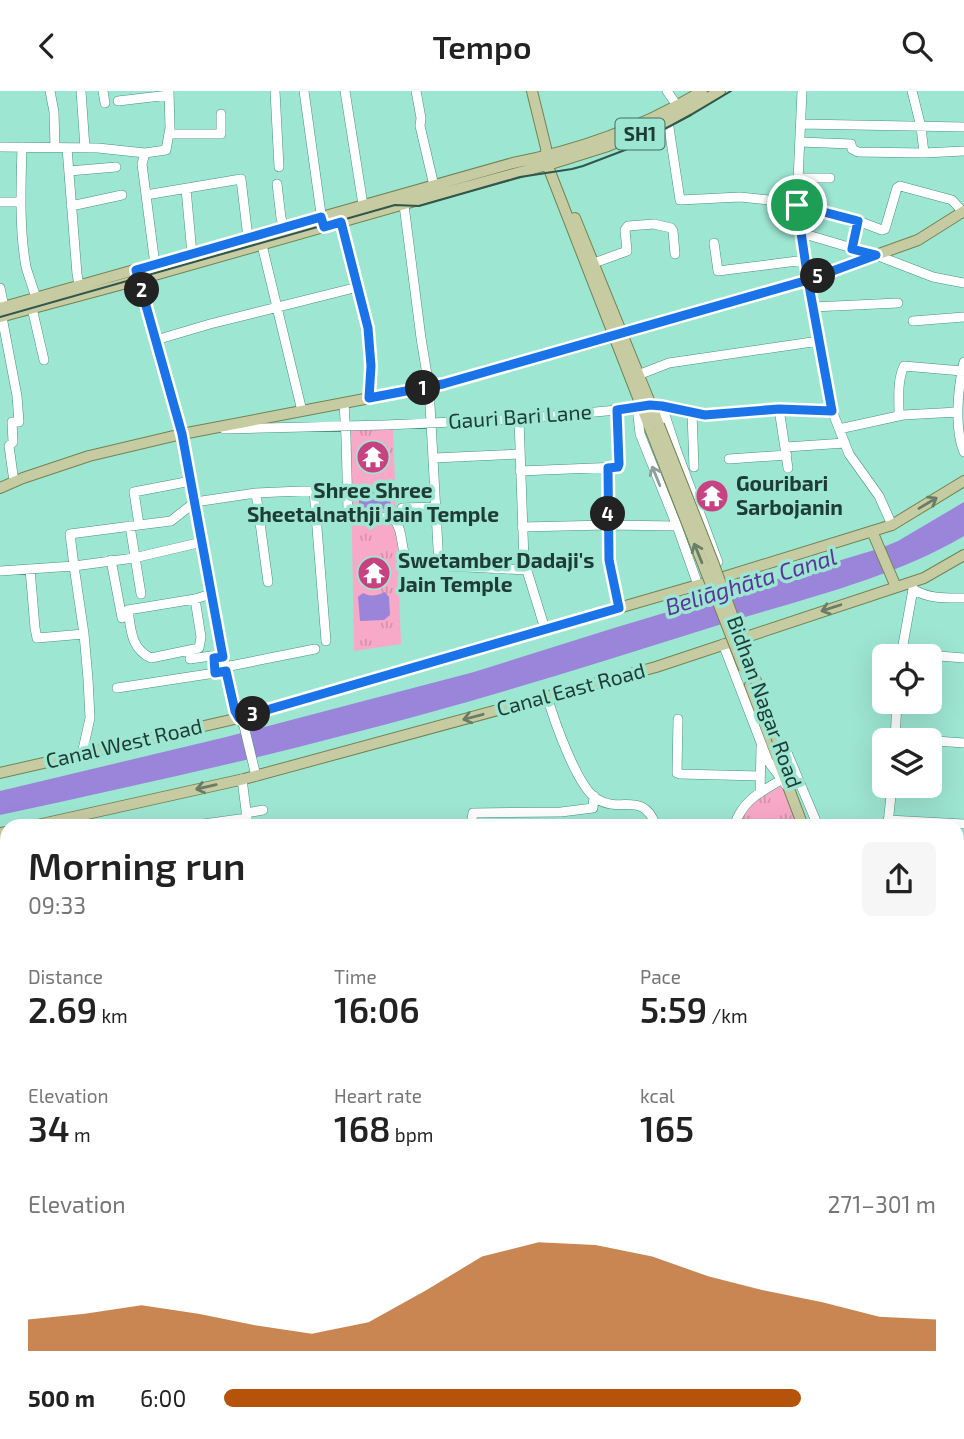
<!DOCTYPE html>
<meta charset="utf-8">
<style>
body{margin:0;font-family:"Exo 2",sans-serif;background:#f6f6f6;color:#222;height:100vh;display:flex;flex-direction:column;font-size:26px;white-space:nowrap}
*{box-sizing:border-box;margin:0}
p{font-size:23px;color:#767676}
.icon{flex:none;width:38px;height:38px;fill:none;stroke:currentColor;stroke-width:2;stroke-linecap:round;stroke-linejoin:round}
.map{position:relative;flex:1;overflow:hidden}
.panel{position:absolute;left:0px;top:728px;width:964px;height:621px;display:flex;flex-direction:column;background:#fff;border-radius:21px 21px 0 0;box-shadow:0 7px 28px #0002}
.panel>*{flex:none}
.tools{position:absolute;left:872px;top:553px;display:grid;gap:14px}
.tools a{display:grid;place-items:center;width:70px;height:70px;border-radius:10px;background:#fff;box-shadow:0 7px 28px #0002;font-size:35px}
.pin{position:absolute;display:grid;place-items:center;width:60px;height:60px;color:#fff;margin:-30px;border:4px solid #fff;border-radius:50%;box-shadow:0 2px 7px #0007}
.km{position:absolute;width:35px;height:35px;margin:-18px;border-radius:50%;background:#222;color:#fff;font-size:19px;line-height:35px;text-align:center}
.round{display:grid;place-items:center;flex:none;width:74px;height:74px;border-radius:10px;background:#f6f6f6}
.overview{display:flex;align-items:center;justify-content:space-between;height:119px;padding:0 28px}
h1{font-size:38px;font-weight:600;line-height:52px}
.metrics{display:grid;grid-template-columns:repeat(3,1fr);gap:10px;height:119px;padding:7px 28px}
.metrics div{display:grid;align-content:center}
.metrics b{font-size:35px;font-weight:600}
.metrics small{font-size:19px;font-weight:400}
.metrics p{font-size:19px}
.chart{height:196px;padding:14px 28px}
.chart p{display:flex;justify-content:space-between}
.chart svg{width:100%;height:126px;margin-top:7px;fill:#b45309;opacity:.7}
ul{padding:0 28px;list-style:none;font-size:23px}
li{display:grid;grid-template-columns:112px 84px 1fr;align-items:center;height:52px}
li i{height:18px;border-radius:9px;background:#b45309}
header{display:flex;justify-content:space-between;align-items:center;height:91px;padding:0 28px;background:#fff;font-size:32px;font-weight:600}
.map>svg:first-child{display:block}
</style>
<header><svg class="icon" aria-label="back" viewBox="0 0 24 24"><path d="M15 5l-7 7 7 7"/></svg>Tempo<svg class="icon" aria-label="search" viewBox="0 0 24 24"><circle cx="10" cy="10" r="6"/><path d="M15 15l6 6"/></svg></header>
<div class="map">
<svg width="964" height="1348" viewBox="0 0 964 1348">
<defs>
<pattern id="park-tufts" width="24" height="20" patternUnits="userSpaceOnUse" patternTransform="scale(1.75)"><rect width="24" height="20" fill="#f9a9c8"/><path d="M3 7l-1-3M5 7V3M7 7l1-3M15 17l-1-3M17 17v-4M19 17l1-3" fill="none" stroke="#d592ac"/></pattern>
</defs>
<rect width="100%" height="100%" fill="#9de6d2"/>
<!-- park -->
<path fill="url(#park-tufts)" d="M350,338H393L401,553L354,560Z
M782,693L802,735H738C745,713 764,704 782,693Z
M0,1316L7,1317V1342H69V1346L81,1344L80,1348H0Z"/>
<!-- water -->
<path fill="#9b85db" d="M359,401H390L391,418L359,417Z
M964,411V445C888,490 790,511 706,538C586,576 467,613 345,644C231,674 115,699 0,724V700L226,646L474,581L614,537L881,457L898,450Z
M385,501L389,506L390,524L384,529L360,530L358,506L363,502C372,506 376,505 385,501Z"/>
<g fill="none" stroke-linecap="round" stroke-linejoin="round">
<defs>
<path id="minor" d="M50,0L54,21L55,56
M81,0L85,57
M103,0L105,12
M275,0L279,76
M304,0L322,130
M345,0L363,114
M416,0L421,27L420,35L435,99
M667,0L680,19
M802,0L797,112L808,189L831,317L849,363L879,405L892,434
M912,0L921,36L924,62
M118,10L169,4
M668,30L680,109L740,106L797,112
M801,33L964,36
M170,43H221V23
M800,51L851,53L852,58L858,61L924,62L964,60
M0,56L98,57L145,62
M22,56C21,95 19,137 26,176C29,186 33,197 36,207
M67,57L77,183L79,194
M69,80L116,76
M798,87H830
M277,93L281,127L284,136
M186,98L192,163
M146,104L241,88L248,147
M0,111H21
M404,114L421,247L429,296L439,475
M797,114L858,130L852,157
M71,115L122,104
M858,130L882,139L885,138L897,97L900,95L952,109L963,121
M341,131L368,237L371,275L369,307
M801,142L876,164L933,186L964,192
M714,152L718,180L805,169
M262,154L302,320
M594,172L627,160L625,139L628,135L654,133L671,137L673,140L675,163
M155,174L142,73L145,62L166,59L170,37L169,0
M138,184L182,343L226,580L235,620L244,635L256,685
M0,197L4,216
M813,216L898,212
M32,217L44,269
M2,226L17,305L19,331H12L13,351L9,355L14,391
M913,230L964,226
M156,249L210,233L358,196
M964,271C958,296 954,338 964,361
M638,284L669,272L819,250
M344,312L346,347L348,420L354,424L393,427C405,440 399,459 409,473L526,479
M662,315L676,358L718,471
M637,316L640,343L677,435L698,494
M779,318L788,377
M692,322L694,376
M899,325C899,308 897,290 904,275L962,280
M519,328L524,470L545,538
M224,338L385,334L519,328L617,319L650,314L662,315L705,324L779,318L832,321
M839,338L903,324L958,321
M786,356L845,352
M434,367L520,363
M729,368L787,364
M608,377L609,469L619,517
M520,380L618,376L617,319
M191,390L134,401L139,434L70,443L74,475L134,467L202,451
M314,399L326,550
M256,402L268,491
M402,417L436,416
M139,434L171,430L195,411L256,402L346,398
M130,435L141,503
M522,436L608,434L677,435
M111,469L122,527
M30,478L35,537L37,547L84,543
M0,480L74,475L84,543L88,588L90,627L82,663
M913,498C928,508 946,507 964,507
M195,508L201,546L199,557L151,567C131,558 131,539 128,519L195,508L211,503
M723,553L768,670L786,694
M902,562L964,567
M901,565L913,498L912,491
M225,576L315,558
M117,597L215,582L213,567L211,565L190,568
M547,605C554,629 577,696 597,708C621,723 643,699 656,735
M678,628L677,682L680,683L760,685
M895,647L964,652
M895,649L897,611
M786,659L818,735
M242,688L248,735
M760,702L761,656
M246,722L263,719
M888,729L964,733
M888,733L892,695
M189,735L247,727
M471,735L473,722L561,721L593,717L594,705
M734,735C743,709 759,702 781,689
M957,793H964
M0,829H7
M957,857L964,856
M957,933H964
M957,947H964
M0,967L7,968
M957,982H958
M957,1105H964
M3,1175L5,1120
M957,1295H964
M234,1342L241,1348
M662,1344L704,1347
M165,1348L169,1342
M293,1348L296,1342
M543,1348L545,1342
M637,1348L638,1342"/>
<path id="major" d="M532,0L546,57L547,73L651,340
M575,127L659,334
M0,217L513,72C579,59 644,36 702,0
M0,226L123,193L436,104L554,72L608,55L668,30L720,0
M0,397L23,387L89,365L182,343L443,293L615,245L812,187L918,149L964,120
M872,440L896,496
M750,594L803,735
M0,682L239,627L698,494L892,434L964,390
M33,735L244,688L656,576L924,487L964,464
M0,742L7,741
M878,1342V1348"/>
</defs>
<!-- minor casing -->
<use href="#minor" stroke="#4a9280" stroke-width="10"/>
<!-- major casing -->
<use href="#major" stroke="#728353" stroke-width="12"/>
<!-- minor -->
<use href="#minor" stroke="#fff" stroke-width="9"/>
<!-- major -->
<use href="#major" stroke="#c6cba2" stroke-width="10"/>
<!-- tram -->
<path stroke="#31564c" stroke-width="2" d="M0,226L395,114L419,115L520,86L572,78L583,75L625,59L691,24L731,0"/>
<defs>
<path id="major-bridge" d="M659,334L713,471L790,684
M651,340L744,578"/>
</defs>
<!-- major-bridge casing -->
<use href="#major-bridge" stroke="#728353" stroke-width="12" stroke-linecap="butt"/>
<!-- major-bridge -->
<use href="#major-bridge" stroke="#c6cba2" stroke-width="10"/>
</g>
<!-- one-way arrows -->
<defs><path id="oneway-shaft" d="M-6 0H5M1.5-3L5.5 0L1.5 3" fill="none" stroke-width="1.6" stroke-linecap="round" stroke-linejoin="round" transform="scale(1.75)"/></defs>
<use stroke="#8e9e9a" href="#oneway-shaft" transform="translate(656 385) rotate(-112)"/>
<g stroke="#6a7c66">
<use href="#oneway-shaft" transform="translate(928 412) rotate(-31)"/>
<use href="#oneway-shaft" transform="translate(698 462) rotate(-112)"/>
<use href="#oneway-shaft" transform="translate(831 517) rotate(162)"/>
<use href="#oneway-shaft" transform="translate(473 626) rotate(165)"/>
<use href="#oneway-shaft" transform="translate(206 696) rotate(167)"/>
</g>
<g fill="none" stroke-linecap="round" stroke-linejoin="round">
<defs>
<path id="route" d="M797,114L808,189L443,293L369,307L371,275L368,237L341,131L324,136L321,126L136,179L182,343L223,566L214,567L215,582L226,580L235,620L239,627L619,517L609,469L608,377L618,376L619,373L617,319L650,314L662,315L705,324L779,318L832,320L808,189L876,164L852,158L858,130L797,114"/>
</defs>
<!-- route casing -->
<use href="#route" stroke="#fff" stroke-width="14"/>
<!-- route -->
<use href="#route" stroke="#1a73e8" stroke-width="9"/>
</g>
<!-- icons -->
<defs>
<symbol id="temple-disc" viewBox="-11 -11 22 22"><circle r="9.5" fill="#c84181" stroke="#9de6d2"/><path d="M0-6L5-2H3V0L6.5 2.5H4V6H1.5V3h-3V6H-4V2.5H-6.5L-3 0V-2H-5Z" fill="#fff"/></symbol>
</defs>
<g fill-rule="evenodd">
<use href="#temple-disc" x="354" y="347" width="38" height="38"/>
<use href="#temple-disc" x="693" y="386" width="38" height="38"/>
<use href="#temple-disc" x="355" y="463" width="38" height="38"/>
</g>
<g text-anchor="middle" stroke-width="7" stroke-linejoin="round" paint-order="stroke">
<!-- shield labels -->
<rect fill="#9de6d2" stroke="#446f63" stroke-width="2" x="615.5" y="27.5" width="49" height="31" rx="5"/>
<g font-size="19" font-weight="bold" fill="#1e3c34">
<text x="640" y="50">SH1</text>
</g>
<!-- street labels -->
<g font-size="21" fill="#1e3c34" stroke="#9de6d2">
<text transform="translate(520 326) rotate(-4)" y="7">Gauri Bari Lane</text>
<text transform="translate(571 599) rotate(-15)" y="7">Canal East Road</text>
<text transform="translate(764 611) rotate(70)" y="7">Bidhan Nagar Road</text>
<text transform="translate(124 653) rotate(-13)" y="7">Canal West Road</text>
</g>
<!-- poi labels -->
<g font-size="21" font-weight="bold" fill="#1e3c34" stroke="#9de6d2" text-anchor="start">
<text x="736" y="400">Gouribari<tspan x="736" dy="24">Sarbojanin</tspan></text>
<text x="373" y="407" text-anchor="middle">Shree Shree<tspan x="373" dy="24">Sheetalnathji Jain Temple</tspan></text>
<text x="398" y="477">Swetamber Dadaji's<tspan x="398" dy="24">Jain Temple</tspan></text>
</g>
<!-- water labels -->
<g font-size="23" font-style="italic" fill="#58369a" stroke="#9de6d2">
<text transform="translate(751 491) rotate(-17)" y="8">Beliāghāta Canal</text>
</g>
</g>
</svg>
<div class="tools">
<a><svg class="icon" aria-label="locate" viewBox="0 0 24 24"><circle cx="12" cy="12" r="6"/><path d="M12 2v4M12 18v4M2 12h4M18 12h4"/></svg></a>
<a><svg class="icon" aria-label="layers" viewBox="0 0 24 24"><path d="M12 4l9 5-9 5-9-5zM3 14l9 5 9-5"/></svg></a>
</div>
<div class="pin" style="left:797px;top:114px;background:#1e9e55"><svg class="icon" aria-label="arrive" viewBox="0 0 24 24"><path d="M6 21V4h12l-3 4 3 4H6"/></svg></div>
<b class="km" style="left:423px;top:297px">1</b>
<b class="km" style="left:142px;top:199px">2</b>
<b class="km" style="left:253px;top:623px">3</b>
<b class="km" style="left:608px;top:423px">4</b>
<b class="km" style="left:818px;top:185px">5</b>
<section class="panel">
<div class="overview"><div><h1>Morning run</h1><p>09:33</p></div><a class="round"><svg class="icon" aria-label="share" viewBox="0 0 24 24"><path d="M12 15V3M7 8l5-5 5 5M5 13v7h14v-7"/></svg></a></div>
<div class="metrics">
<div><p>Distance</p><b>2.69<small> km</small></b></div>
<div><p>Time</p><b>16:06</b></div>
<div><p>Pace</p><b>5:59<small> /km</small></b></div>
</div>
<div class="metrics">
<div><p>Elevation</p><b>34<small> m</small></b></div>
<div><p>Heart rate</p><b>168<small> bpm</small></b></div>
<div><p>kcal</p><b>165</b></div>
</div>
<div class="chart"><p><span>Elevation</span>271–301 m</p>
<svg viewBox="0 0 160 44" preserveAspectRatio="none"><path d="M0 44V33L10 31L20 28L30 31L40 35L50 38L60 34L70 23L80 11L90 6L100 7L110 11L120 18L130 23L140 27L150 32L160 33V44z"/></svg>
</div>
<ul>
<li><b>500 m</b>6:00<i style="width:81%"></i></li>
</ul>
</section>
</div>
